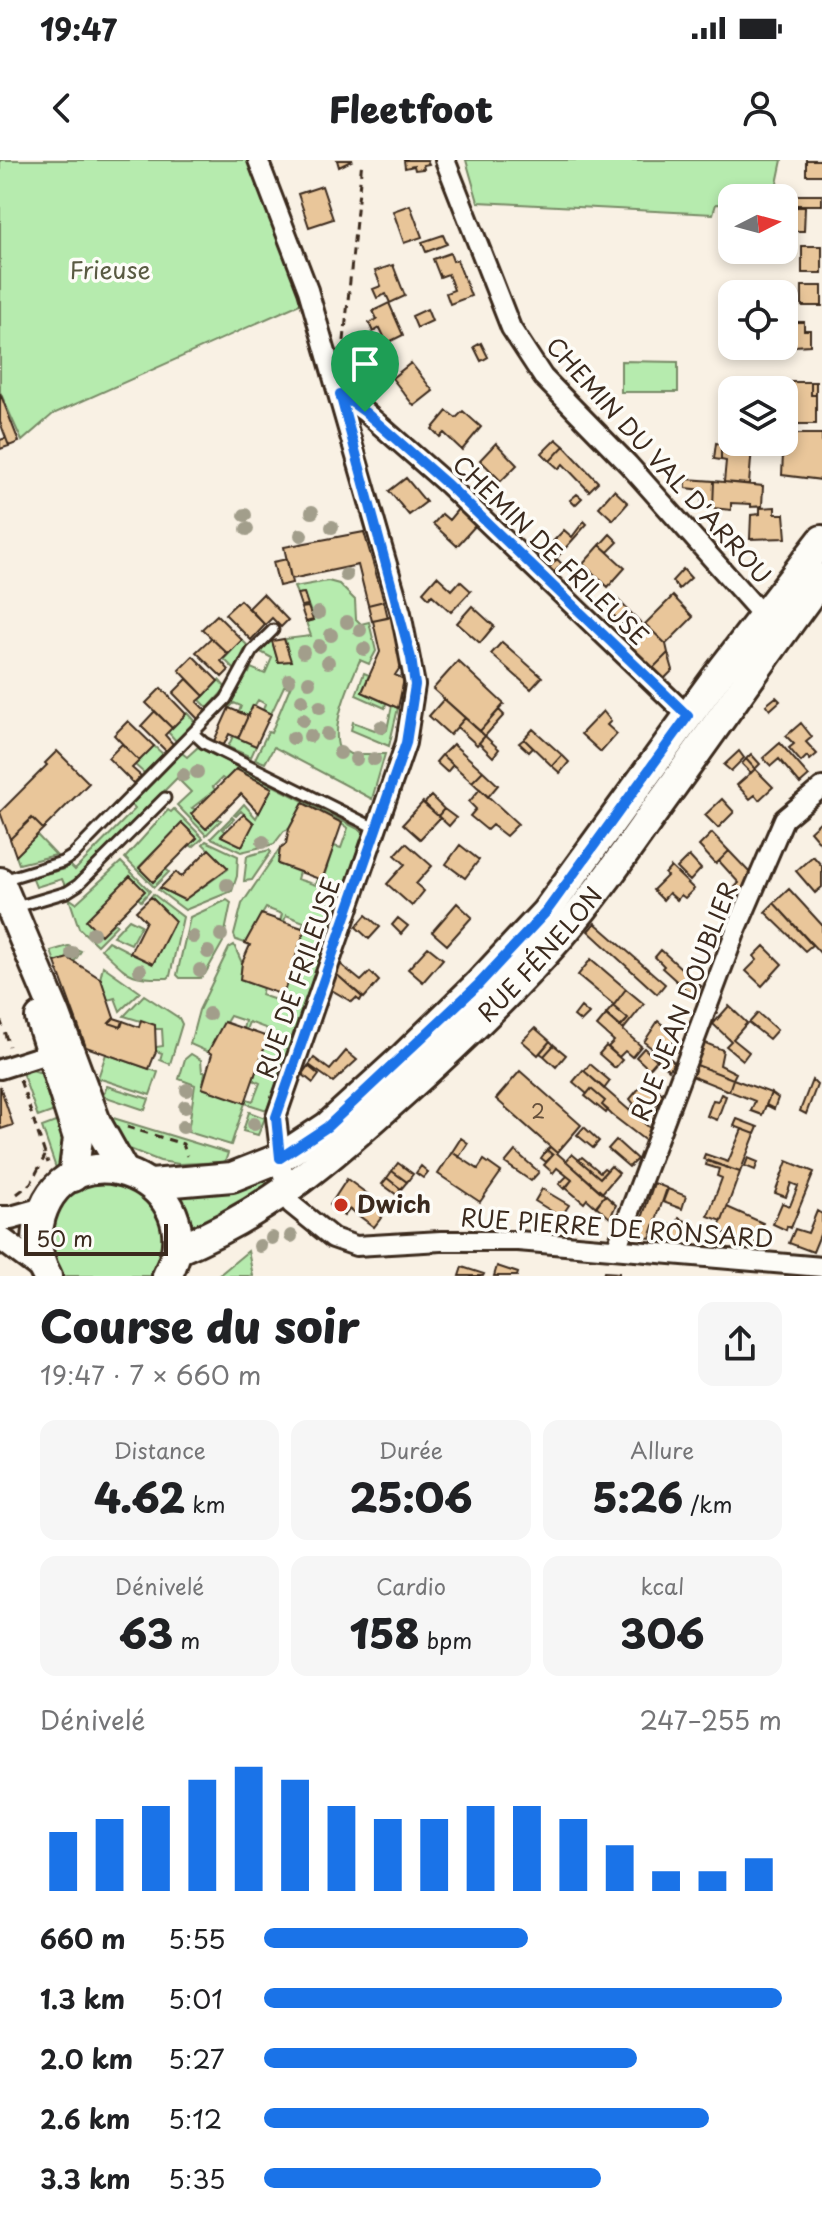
<!DOCTYPE html>
<html lang="fr">
<meta charset="utf-8">
<style>
body{margin:0;font-family:"Playpen Sans",sans-serif;background:#f6f6f6;color:#202124;height:100vh;display:flex;flex-direction:column;font-size:30px;white-space:nowrap}
*{box-sizing:border-box;margin:0}
p{font-size:26px;color:#757577}
.icon{flex:none;width:44px;height:44px;fill:none;stroke:currentColor;stroke-width:2;stroke-linecap:round;stroke-linejoin:round}
.map{position:relative;height:1116px;overflow:hidden}
.drawer{display:flex;flex-direction:column;background:#fff;flex:1}
.drawer>*{flex:none}
.needle{width:52px;rotate:84deg}
.buttons{position:absolute;left:718px;top:24px;display:grid;gap:16px}
.buttons a{display:grid;place-items:center;width:80px;height:80px;border-radius:16px;background:#fff;box-shadow:0 4px 12px #0003;font-size:40px}
.scale{position:absolute;left:24px;bottom:20px;width:144px;box-sizing:border-box;padding-left:8px;border:4px solid #3b2a1e;border-top:0;font-size:22px;line-height:28px;white-space:nowrap;color:#3b2a1e;-webkit-text-stroke:6px #fdfcf7;paint-order:stroke}
.pin{position:absolute;display:grid;place-items:center;width:68px;height:68px;color:#fff;margin:-82px -34px;border-radius:50% 50% 50% 0;rotate:-45deg;box-shadow:0 0 8px #0007}
.pin .icon{rotate:45deg}
.round{display:grid;place-items:center;flex:none;width:84px;height:84px;border-radius:16px;background:#f6f6f6}
.overview{display:flex;align-items:center;justify-content:space-between;height:136px;padding:0 40px}
h1{font-size:44px;font-weight:800;line-height:60px}
.metrics{display:grid;grid-template-columns:repeat(3,1fr);gap:12px;height:136px;padding:8px 40px}
.metrics div{display:grid;align-content:center;border-radius:16px;background:#f6f6f6;text-align:center}
.metrics b{font-size:40px;font-weight:800}
.metrics small{font-size:22px;font-weight:400}
.metrics p{font-size:22px}
.chart{height:224px;padding:16px 40px}
.chart p{display:flex;justify-content:space-between}
.chart svg{width:100%;height:144px;margin-top:8px;stroke:#1a73e8;stroke-width:6}
ul{padding:0 40px;list-style:none;font-size:26px}
li{display:grid;grid-template-columns:128px 96px 1fr;align-items:center;height:60px}
li i{height:20px;border-radius:10px;background:#1a73e8}
.status{display:flex;justify-content:space-between;align-items:center;height:56px;padding:0 40px;background:#fff;direction:ltr}
.status svg{height:22px;fill:currentColor}
header{display:flex;justify-content:space-between;align-items:center;height:104px;padding:0 40px;background:#fff;font-size:36px;font-weight:800}
.map>svg:first-child{display:block}
</style>
<div class="status"><b>19:47</b><svg viewBox="0 0 49 12"><path d="M0 12V9h3v3zM5 12V6h3v6zM10 12V3h3v9zM15 12V0h3v12zM26 1h20v11H26zM47 4h2v5h-2z"/></svg></div>
<header><svg class="icon" aria-label="back" viewBox="0 0 24 24"><path d="M15 5l-7 7 7 7"/></svg>Fleetfoot<svg class="icon" aria-label="person" viewBox="0 0 24 24"><circle cx="12" cy="8" r="4"/><path d="M4 21q1-7 8-7t8 7"/></svg></header>
<div class="map">
<svg width="822" height="1116" viewBox="0 0 822 1116">
<rect width="100%" height="100%" fill="#f9f1e4"/>
<filter id="ink" filterUnits="userSpaceOnUse"><feTurbulence type="fractalNoise" baseFrequency=".0125" numOctaves="2"/><feDisplacementMap in="SourceGraphic" scale="16" xChannelSelector="R" yChannelSelector="G"/><feConvolveMatrix kernelMatrix="1 2 1 2 8 2 1 2 1" color-interpolation-filters="sRGB"/></filter>
<g filter="url(#ink)">
<!-- green -->
<path fill="#b6ebae" stroke="#788a66" stroke-width="2" d="M0,0H248L302,143L53,254L22,281L0,232Z
M466,0H782L774,38H732V45L716,44L713,54L478,42Z
M621,201L678,202V232H621Z
M328,421L339,424L355,440L356,459L361,464L369,462L376,491L369,504L360,500C350,523 332,561 338,586L350,594H385L372,639L274,587L265,603L255,599L268,572L271,573L290,527L284,526L271,554L263,550L265,544L258,540L248,556L239,552L241,546L234,543L229,548L246,511L249,513L251,508L265,514L272,498L259,491L272,481L278,502L290,501L285,479L311,476L306,462L313,460L309,447L301,448L307,444L304,433L297,434L294,427Z
M242,480L247,485L235,510L224,499Z
M364,513L369,515L362,532L386,543L385,548L356,535Z
M219,520L226,528L208,548L200,540Z
M392,545L398,548L389,586L351,570L353,562L383,573L387,570Z
M187,553L195,562L176,581L168,572Z
M233,576L256,586L251,597L228,587Z
M154,586L163,594L144,613L135,605Z
M198,587L364,672L267,950L245,943L231,985L188,972L195,925L179,919L185,899L191,894L201,900L202,912H205L203,928L245,942L247,939L253,941L260,923L253,920L268,878L265,876L268,869L249,862L246,870L243,869L245,861L230,856L208,892L190,884L199,850L229,788L234,785L242,803L240,820L263,828L261,835L279,841L305,770L302,768L304,762L286,755L284,762L280,761L282,754L266,748L245,783L236,780L234,775L242,744L280,688L278,704L299,712L297,719L316,725L318,718L323,719L334,686L341,688L348,668L303,643L289,669L284,671L274,684L241,692L211,678L232,657L234,659L223,669L226,672L222,676L242,686L253,663L241,651L236,656L234,655L244,644L256,658L272,628L236,609L225,620L222,618L213,627L215,630L192,648L221,660L206,675L177,645L191,632L177,618L72,724L65,726L62,719L36,727L32,717L65,709L70,705L75,710L135,649L130,644L182,593L187,597Z
M174,649L203,678L193,687L190,685L197,678L182,664L139,707L153,722L166,709L169,712L154,727L125,698L168,650L171,652Z
M37,675L56,695L19,704L16,696Z
M206,681L238,696L237,716L232,731L185,750L158,730L160,728L184,740L228,709L203,684Z
M269,690L271,692L252,720L244,721L247,696Z
M121,702L150,731L141,741L138,738L101,775L114,763L117,765L97,785L79,768L69,738L76,743Z
M153,734L183,757L170,816L168,818C127,819 130,815 101,789L108,781L153,804L174,761L151,737Z
M227,740L231,743L223,782L205,814L200,818H180L177,815L190,757Z
M129,759L141,765L131,784L113,776Z
M68,786L81,791L74,802L68,798L55,802L51,791Z
M103,806L140,832L120,851L115,838L108,840L100,819Z
M144,835L179,858L182,864L170,904L160,900L162,893L156,891V887L163,886L162,869H155L154,865L124,856Z
M106,894L158,912L150,935L98,918Z
M32,910L45,914L63,948L38,957L22,912Z
M107,926L149,939L145,950L103,936Z
M249,952L265,958L258,975L243,971Z
M100,954L228,993L225,1002L179,1004L160,1001L122,986Z
M66,958V1004L57,1011L42,967Z
M262,1017L266,1019V1025L193,1076L188,1055L177,1034Z
M99,1023C112,1023 124,1023 135,1030C165,1047 174,1090 151,1116H64C41,1090 49,1045 81,1029C86,1026 93,1025 99,1023Z
M248,1091L253,1116H218Z"/>
<!-- building -->
<path fill="#e9c69a" stroke="#3b2a1e" stroke-width="2" d="M337,0H353L339,7Z
M404,0H427L429,4L423,5L424,9L415,10L414,6L405,8Z
M806,0H822V15H806Z
M322,26L333,59L309,67L298,34Z
M777,35H795V45H784V38H777Z
M795,35H822V45H795Z
M410,45L422,77L404,83L393,51Z
M726,45H732V59H726Z
M784,47H805L804,71H784Z
M443,75L447,84L426,92L422,82Z
M802,86H822V113H802Z
M450,93L453,101L457,100L471,136L450,144L446,133L454,130L448,114L440,117L433,99Z
M393,105L405,136L390,143L386,134L377,138L373,129L381,126L375,111Z
M802,126H822V146H802Z
M389,143L403,175L387,183L380,168L373,172L369,163L377,159L373,151Z
M427,149L432,161L417,168L412,156Z
M784,162H804V170H810V185L777,187L784,186Z
M481,183L488,197L481,201L474,187Z
M411,203L433,231L414,246L392,218Z
M773,222H811V235H816V264H785L784,230H773Z
M811,222H816V235H811Z
M0,233L19,282L9,286L0,262Z
M447,251L456,258L463,251L481,267L462,290L444,273L440,277L432,269Z
M784,274H822V320L782,315Z
M6,278L9,286L0,289V280Z
M556,279L564,286L550,301L542,293Z
M496,283L517,305L501,321L480,300Z
M716,283L721,284V300L714,299Z
M721,284L752,287L749,324L724,322L726,301L721,300Z
M564,286L598,322L589,331L563,304L559,309L550,301Z
M406,318L426,342L409,355L389,331Z
M686,319L714,321L713,348L701,347L703,330L686,328Z
M714,321L763,326L762,346L751,347V344L731,343V350L713,348Z
M614,330L628,343L613,360L599,347Z
M577,334L582,338L575,345L570,340Z
M775,347V354H784L786,378L750,379L751,355L760,354V348Z
M458,349L476,365L457,386L433,364L442,354L449,360Z
M584,361L587,364L552,403L542,393L564,370L572,377Z
M364,372L384,441L368,445L358,405L291,419L284,387Z
M610,374L618,382L608,392L600,385Z
M600,385L625,408L608,427L583,404Z
M287,399L292,423L279,426L273,402Z
M557,399L562,404L550,417L545,412Z
M583,404L600,420L598,423L580,407Z
M683,409L691,418L679,429L672,421Z
M437,416L452,430L460,421L471,431L451,452L432,435L429,438L423,432Z
M304,433L308,445L301,446L297,434Z
M263,434L288,460L281,467L272,458L265,465L249,448Z
M673,436L693,457L666,484L645,464Z
M240,440L265,465L251,480L225,454Z
M618,440L643,465L634,475L608,450Z
M384,441L388,458L372,461L368,445Z
M472,446L494,466L480,483L457,463Z
M308,447L313,460L306,462L301,448Z
M217,455L242,480L228,494L202,469Z
M390,457L393,459L403,503L395,515L404,519L398,548L362,532L380,492L373,461Z
M645,464L666,484L668,493L649,512L622,487Z
M211,478L228,494L221,501L229,510L222,517L196,492Z
M284,479L291,501L278,502L272,481Z
M502,482L542,517L531,529L491,494Z
M668,493L673,510L660,523L649,512Z
M193,496L218,521L204,536L179,510Z
M458,501L504,544L480,571L433,529Z
M187,519L204,536L197,542L206,551L198,559L173,533Z
M161,528L186,554L172,568L146,543Z
M776,537L780,541L770,550L766,545Z
M444,539L465,558L450,575L429,556Z
M253,545L271,554L256,586L238,578Z
M229,548L248,556L238,578L229,574L224,585L214,581Z
M499,550L504,555L485,576L480,571Z
M155,551L172,568L165,575L173,584L166,591L141,566Z
M603,551L611,561L607,565L617,574L601,592L581,574Z
M465,558L485,576L477,585L457,567Z
M128,561L154,586L139,601L114,575Z
M801,563L812,577L806,582L817,594L810,600L807,596L801,602L789,588L794,584L786,576Z
M533,569L562,595L552,606L524,579Z
M485,576L499,589L493,597L479,583Z
M524,579L533,588L529,592L519,583Z
M780,583L809,616L800,624L779,599L771,606L763,598Z
M122,584L139,601L132,608L141,616L134,624L108,598Z
M453,584L483,611L472,622L442,595Z
M57,591L89,623L43,669L32,658L10,679L0,652L47,605L45,603Z
M739,591L744,598L731,611L724,605Z
M751,594L760,604L755,609L746,599Z
M442,595L453,605L447,612L436,602Z
M562,595L569,602L560,613L552,606Z
M746,599L755,609L751,613L742,604Z
M236,609L272,628L259,653L241,634L206,669L191,654Z
M755,609L773,627L759,640L755,635L750,639L737,625Z
M483,611L498,625L488,637L472,622Z
M480,629L518,664L506,676L492,665L487,670L470,656L476,649L469,642Z
M431,636L444,649L438,656L424,644Z
M722,639L734,652L718,668L705,655Z
M423,642L440,658L420,679L403,664Z
M303,643L342,663L322,720L278,704L280,688L286,684L289,669Z
M444,649L456,658L449,666L438,656Z
M244,654L254,663L242,686L221,676Z
M32,658L43,669L16,696L10,679Z
M822,660V685L810,671Z
M182,663L197,678L153,722L139,708Z
M712,673L729,691L716,704L699,686Z
M406,683L432,706L416,724L424,731L412,746L387,724L405,704L395,695Z
M460,685L479,700L465,718L446,704Z
M209,689L228,708L184,740L160,728L176,712L181,717Z
M729,691L751,714L742,735L735,727L739,723L719,701Z
M689,696L701,709L690,721L677,708Z
M813,696L822,706V727L815,733L796,711Z
M671,707L694,729L685,738L681,735L677,740L669,733L663,740L653,730L667,716L665,714Z
M130,716L145,731L101,775L86,760Z
M789,729L822,765V795L774,743Z
M151,737L175,761L153,804L130,793L146,761L136,751Z
M457,743L472,757L447,785L432,772Z
M774,743L812,785L805,791L765,752Z
M261,754L305,769L283,835L240,820L242,803L250,785L245,783Z
M366,755L380,767L369,779L356,767Z
M398,758L408,766L401,774L392,765Z
M595,763L665,824L657,834L588,771Z
M764,786L782,804L762,826L746,811L757,800L754,796Z
M428,787L443,799L423,822L408,809Z
M661,790L701,826L693,836L662,808L664,806L655,797Z
M68,798L101,819L114,858L109,863L121,867L123,861L139,867L141,860L155,865L156,891L149,909L86,887L55,802Z
M591,799L626,829L614,845L578,815Z
M339,803L361,821L370,812L379,821L364,838L335,813Z
M335,813L362,837L360,841L356,838L352,842L330,829Z
M626,829L644,844L623,870L620,867L628,859L613,846Z
M613,846L628,859L621,867L606,854Z
M729,846L747,863L733,879L749,892L743,900L726,886L731,881L713,864Z
M581,847L589,854L581,862L574,856Z
M758,853L777,870L769,879L749,863Z
M606,855L641,886L632,897L625,891L619,897L608,887L614,881L597,866Z
M114,858L123,861L121,867L109,863Z
M658,861L677,877L669,887L662,881L654,890L644,882Z
M224,862L268,877L245,943L202,928L212,894L208,892Z
M535,868L550,881L538,895L522,881Z
M550,881L554,885L544,896L540,893Z
M703,882L723,890L720,905L736,913L733,919L694,904Z
M554,885L566,895L556,907L544,896Z
M606,886L622,900L615,908L599,894Z
M644,888L657,900L649,909L636,897Z
M346,891L357,900L333,922L309,905L314,898L330,910Z
M663,892L674,902L669,910L657,899Z
M590,904L610,921L604,929L584,911Z
M694,904L733,919L729,931L689,915Z
M308,906L319,915L313,923L302,914Z
M583,910L652,970L647,982L612,955L602,945L605,941L591,929L587,934L573,922Z
M520,911L581,965L557,993L496,939Z
M733,919L771,933L762,955L751,951L755,941L729,931Z
M646,920L664,935L647,955L640,949L635,955L629,950L634,944L630,939Z
M812,920L817,925L806,954L800,951Z
M0,926L13,965L1,969L0,965Z
M591,929L605,941L602,945L608,950L606,953L585,936Z
M771,933L778,938L774,949L766,945Z
M721,934L726,936L717,960L707,956L713,940L718,941Z
M737,959L758,967L755,974L734,966Z
M584,967L599,981L593,988L577,975Z
M742,969L755,974L740,1012L703,999L705,994L728,1002Z
M461,978L468,983L459,997L452,992Z
M616,980L637,999L629,1007L608,989Z
M550,987L605,1035L596,1047L587,1039L584,1043L566,1028L572,1020L557,1008L553,1013L544,1005L553,995L547,990Z
M547,990L553,995L546,1002L541,998Z
M515,991L539,1012L531,1021L505,1003Z
M452,992L478,1009L484,1000L501,1012L480,1042L438,1014Z
M572,994L600,1018L611,1006L619,1013L602,1033L566,1001Z
M582,997L600,1012L604,1008L607,1010L600,1018L579,1000Z
M748,998L758,1002L755,1010L745,1006Z
M707,1001L740,1012L722,1061L708,1056L722,1018L717,1016L719,1009L706,1005Z
M787,1001L814,1012L791,1068L787,1066L786,1070L773,1064L782,1043L790,1046L798,1026L791,1023L786,1037L775,1033Z
M398,1003L413,1014L407,1022L392,1011Z
M421,1006L428,1012L423,1018L416,1013Z
M392,1011L407,1022L401,1029L387,1018Z
M567,1016L572,1020L564,1029L559,1024Z
M387,1018L401,1029L397,1035L382,1024Z
M347,1019L388,1049L374,1067L350,1049L344,1056L330,1045Z
M654,1023L667,1028L653,1069L650,1078L636,1076Z
M542,1029L569,1045L561,1057L535,1041Z
M668,1029L686,1036L682,1049L663,1042Z
M605,1035L616,1045L610,1058L596,1046Z
M727,1047L763,1063L755,1086L718,1070Z
M817,1051L822,1054V1070L813,1092L789,1083L795,1069L808,1073Z
M679,1058L688,1062L681,1081L671,1080Z
M668,1064L676,1067L671,1080L663,1079Z
M497,1106L518,1113L517,1116H494Z
M462,1107L484,1114L483,1116H459Z
M604,1112L619,1113V1116H603Z"/>
<g fill="none" stroke-linecap="round" stroke-linejoin="round">
<defs>
<path id="service" d="M193,573L204,583L377,669
M3,720L62,702L72,696L226,539L252,491L273,470
M13,748L67,732L78,725L165,638"/>
<path id="minor" d="M258,0L308,130L401,453L415,525L406,583L276,957L285,1032L291,1044L333,1078L356,1086L441,1081H518L822,1107
M445,0L511,168L543,217L628,304L764,457
M340,234L365,252L448,325L688,556
M0,909L50,893
M616,1089L735,773L784,659L822,627"/>
<path id="tertiary" d="M0,1058H11L43,1049
M0,1078L43,1110"/>
<g id="primary">
<path d="M0,722L56,855L96,962L123,1010"/>
<path d="M40,858L78,978L73,1017"/>
<path d="M151,1024L232,1017L280,998L327,967L405,896L478,825L546,752L718,515L822,380"/>
<path id="s1" d="M177,1090C263,1055 322,1005 390,944C450,891 509,835 562,774C596,735 626,691 656,649C712,572 766,494 822,418"/>
<path d="M47,1116C36,1097 35,1076 41,1056C70,962 217,1022 167,1116"/>
</g>
</defs>
<!-- service casing -->
<use href="#service" stroke="#3b2a1e" stroke-width="15"/>
<!-- minor casing -->
<use href="#minor" stroke="#3b2a1e" stroke-width="24"/>
<!-- tertiary casing -->
<use href="#tertiary" stroke="#3b2a1e" stroke-width="28"/>
<!-- primary casing -->
<use href="#primary" stroke="#3b2a1e" stroke-width="34"/>
<!-- path -->
<path stroke="#3b2a1e" stroke-width="3" stroke-dasharray="8 6" stroke-linecap="butt" d="M344,181L362,0
M0,859L9,886
M20,920L48,1003
M127,967L183,984L187,996
M17,1034L31,1023L45,996"/>
<!-- service -->
<use href="#service" stroke="#fdfcf7" stroke-width="9"/>
<!-- minor -->
<use href="#minor" stroke="#fdfcf7" stroke-width="18"/>
<!-- tertiary -->
<use href="#tertiary" stroke="#fdfcf7" stroke-width="22"/>
<!-- primary -->
<use href="#primary" stroke="#fdfcf7" stroke-width="28"/>
</g>
<!-- trees -->
<g fill="#a29e8b">
<circle cx="312" cy="352" r="7"/>
<circle cx="245" cy="355" r="7"/>
<circle cx="332" cy="367" r="7"/>
<circle cx="247" cy="369" r="7"/>
<circle cx="301" cy="375" r="7"/>
<circle cx="346" cy="415" r="7"/>
<circle cx="318" cy="453" r="7"/>
<circle cx="347" cy="462" r="7"/>
<circle cx="360" cy="470" r="7"/>
<circle cx="331" cy="475" r="7"/>
<circle cx="319" cy="486" r="7"/>
<circle cx="364" cy="489" r="7"/>
<circle cx="303" cy="492" r="7"/>
<circle cx="328" cy="502" r="7"/>
<circle cx="289" cy="520" r="7"/>
<circle cx="309" cy="522" r="7"/>
<circle cx="302" cy="540" r="7"/>
<circle cx="320" cy="547" r="7"/>
<circle cx="303" cy="560" r="7"/>
<circle cx="381" cy="567" r="7"/>
<circle cx="327" cy="574" r="7"/>
<circle cx="310" cy="576" r="7"/>
<circle cx="293" cy="578" r="7"/>
<circle cx="340" cy="593" r="7"/>
<circle cx="356" cy="599" r="7"/>
<circle cx="374" cy="599" r="7"/>
<circle cx="197" cy="612" r="7"/>
<circle cx="183" cy="615" r="7"/>
<circle cx="263" cy="682" r="7"/>
<circle cx="227" cy="725" r="7"/>
<circle cx="93" cy="773" r="7"/>
<circle cx="221" cy="775" r="7"/>
<circle cx="193" cy="777" r="7"/>
<circle cx="208" cy="792" r="7"/>
<circle cx="72" cy="793" r="7"/>
<circle cx="140" cy="810" r="7"/>
<circle cx="200" cy="810" r="7"/>
<circle cx="209" cy="854" r="7"/>
<circle cx="187" cy="930" r="7"/>
<circle cx="185" cy="947" r="7"/>
<circle cx="254" cy="964" r="7"/>
<circle cx="183" cy="967" r="7"/>
<circle cx="291" cy="1076" r="7"/>
<circle cx="272" cy="1078" r="7"/>
<circle cx="260" cy="1086" r="7"/>
</g>
</g>
<g fill="none" stroke-linecap="round" stroke-linejoin="round" filter="url(#ink)">
<defs>
<path id="route" d="M340,234L365,252L448,325L688,556L546,752L478,825L327,967L280,998L276,957L406,583L415,525L411,498Z"/>
</defs>
<!-- route casing -->
<use href="#route" stroke="#fff" stroke-width="16"/>
<!-- route -->
<use href="#route" stroke="#1a73e8" stroke-width="10"/>
</g>
<!-- markers -->
<circle fill="#c8321e" stroke="#fdfcf7" stroke-width="3" cx="341" cy="1045" r="8"/>
<g text-anchor="middle" stroke-width="7" stroke-linejoin="round" paint-order="stroke">
<!-- number labels -->
<g font-size="20" fill="#66513d">
<text x="538" y="959">2</text>
</g>
<!-- park labels -->
<g font-size="24" fill="#5a5a42" stroke="#fdfcf7">
<text x="110" y="119">Frieuse</text>
</g>
<!-- street labels -->
<g font-size="24" fill="#3b2a1e" stroke="#fdfcf7">
<text transform="translate(658 301) rotate(48)" y="8">CHEMIN DU VAL D'ARROU</text>
<text transform="translate(550 391) rotate(44)" y="8">CHEMIN DE FRILEUSE</text>
<text dy="8" stroke="none"><textPath href="#s1" startOffset="472">RUE FÉNELON</textPath></text>
<text transform="translate(299 818) rotate(-71)" y="8">RUE DE FRILEUSE</text>
<text transform="translate(685 842) rotate(-69)" y="8">RUE JEAN DOUBLIER</text>
<text transform="translate(617 1069) rotate(4)" y="8">RUE PIERRE DE RONSARD</text>
</g>
<!-- poi labels -->
<g font-size="24" font-weight="bold" fill="#3b2a1e" stroke="#fdfcf7" text-anchor="start">
<text x="357" y="1053">Dwich</text>
</g>
</g>
</svg>
<div class="buttons">
<a><svg class="needle" viewBox="-14 -14 28 28"><path d="M0-13l5 13h-10z" fill="#e53935"/><path d="M0 13l5-13h-10z" fill="#757577"/></svg></a>
<a><svg class="icon" aria-label="locate" viewBox="0 0 24 24"><circle cx="12" cy="12" r="6"/><path d="M12 2v4M12 18v4M2 12h4M18 12h4"/></svg></a>
<a><svg class="icon" aria-label="layers" viewBox="0 0 24 24"><path d="M12 4l9 5-9 5-9-5zM3 14l9 5 9-5"/></svg></a>
</div>
<div class="scale">50 m</div>
<div class="pin" style="left:365px;top:252px;background:#1e9e55"><svg class="icon" aria-label="arrive" viewBox="0 0 24 24"><path d="M6 21V4h12l-3 4 3 4H6"/></svg></div>
</div>
<section class="drawer">
<div class="overview"><div><h1>Course du soir</h1><p>19:47 · 7 × 660 m</p></div><a class="round"><svg class="icon" aria-label="share" viewBox="0 0 24 24"><path d="M12 15V3M7 8l5-5 5 5M5 13v7h14v-7"/></svg></a></div>
<div class="metrics">
<div><p>Distance</p><b>4.62<small> km</small></b></div>
<div><p>Durée</p><b>25:06</b></div>
<div><p>Allure</p><b>5:26<small> /km</small></b></div>
</div>
<div class="metrics">
<div><p>Dénivelé</p><b>63<small> m</small></b></div>
<div><p>Cardio</p><b>158<small> bpm</small></b></div>
<div><p>kcal</p><b>306</b></div>
</div>
<div class="chart"><p><span>Dénivelé</span>247–255 m</p>
<svg viewBox="0 0 160 44" preserveAspectRatio="none"><path d="M5 44V26M15 44V22M25 44V18M35 44V10M45 44V6M55 44V10M65 44V18M75 44V22M85 44V22M95 44V18M105 44V18M115 44V22M125 44V30M135 44V38M145 44V38M155 44V34"/></svg>
</div>
<ul>
<li><b>660 m</b>5:55<i style="width:51%"></i></li>
<li><b>1.3 km</b>5:01<i style="width:100%"></i></li>
<li><b>2.0 km</b>5:27<i style="width:72%"></i></li>
<li><b>2.6 km</b>5:12<i style="width:86%"></i></li>
<li><b>3.3 km</b>5:35<i style="width:65%"></i></li>
</ul>
</section>
